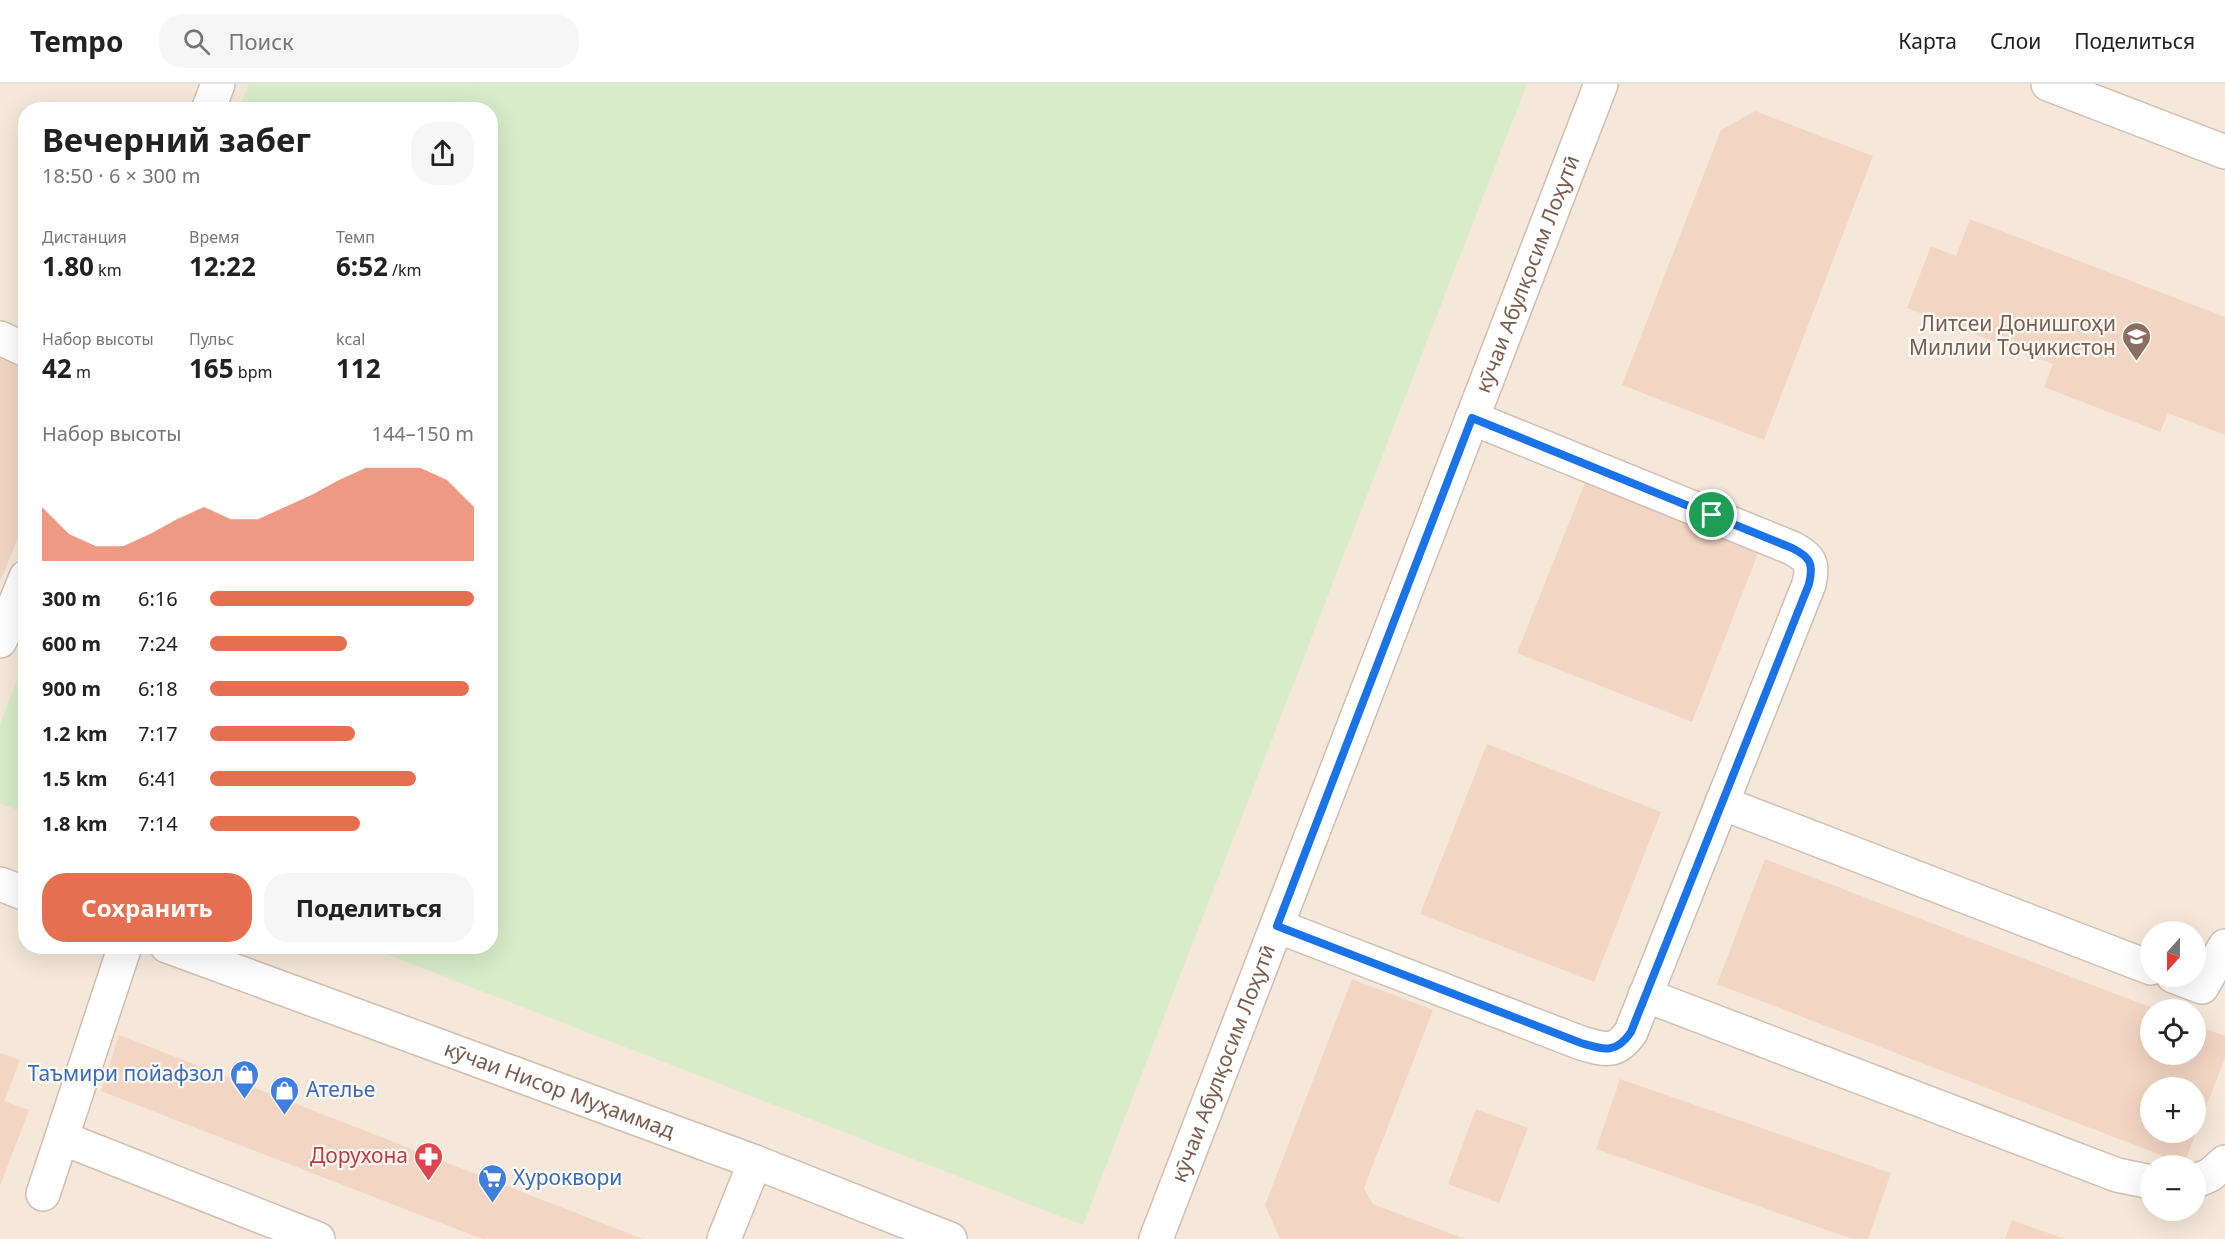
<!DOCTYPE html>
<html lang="ru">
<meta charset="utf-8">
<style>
body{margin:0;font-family:"Noto Sans",sans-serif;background:#f6f6f6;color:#222;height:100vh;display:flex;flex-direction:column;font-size:22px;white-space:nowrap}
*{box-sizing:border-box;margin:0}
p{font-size:20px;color:#767676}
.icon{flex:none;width:33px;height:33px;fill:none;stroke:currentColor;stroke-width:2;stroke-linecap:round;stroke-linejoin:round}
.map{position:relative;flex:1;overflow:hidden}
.sheet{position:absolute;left:18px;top:18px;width:480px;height:852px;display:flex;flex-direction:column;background:#fff;border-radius:24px;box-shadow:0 6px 24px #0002}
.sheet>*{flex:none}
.needle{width:39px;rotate:201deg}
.buttons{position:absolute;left:2140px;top:837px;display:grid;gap:12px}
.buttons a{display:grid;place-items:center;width:66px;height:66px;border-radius:50%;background:#fff;box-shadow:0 6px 24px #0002;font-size:30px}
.pin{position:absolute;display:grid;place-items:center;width:51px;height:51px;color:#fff;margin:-26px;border:3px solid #fff;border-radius:50%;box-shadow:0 2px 6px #0007}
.round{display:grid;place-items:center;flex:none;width:63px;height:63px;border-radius:24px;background:#f6f6f6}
.overview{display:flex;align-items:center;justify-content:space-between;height:102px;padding:0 24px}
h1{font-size:33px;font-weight:700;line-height:45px}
.stats{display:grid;grid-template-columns:repeat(3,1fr);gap:9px;height:102px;padding:6px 24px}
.stats div{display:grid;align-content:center}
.stats b{font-size:26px;font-weight:700}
.stats small{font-size:16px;font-weight:400}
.stats p{font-size:16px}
.chart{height:168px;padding:12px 24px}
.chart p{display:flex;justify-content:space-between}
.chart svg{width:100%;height:108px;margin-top:6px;fill:#e76f51;opacity:.7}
.primary-button{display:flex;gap:12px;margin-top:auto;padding:12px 24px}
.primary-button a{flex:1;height:69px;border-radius:24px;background:#e76f51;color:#fff;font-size:24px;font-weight:700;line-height:69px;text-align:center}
.primary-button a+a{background:#f6f6f6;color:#222}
ul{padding:0 24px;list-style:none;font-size:20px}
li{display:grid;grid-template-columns:96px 72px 1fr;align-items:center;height:45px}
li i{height:15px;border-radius:8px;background:#e76f51}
header{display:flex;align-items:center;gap:36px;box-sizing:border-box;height:84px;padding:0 30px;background:#fff;border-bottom:2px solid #e0e0e0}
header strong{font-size:28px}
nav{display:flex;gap:33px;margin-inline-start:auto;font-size:21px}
.search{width:420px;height:54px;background:#f6f6f6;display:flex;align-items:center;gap:15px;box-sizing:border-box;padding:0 21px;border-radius:24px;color:#767676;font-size:22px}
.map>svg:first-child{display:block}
</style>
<header>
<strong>Tempo</strong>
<div class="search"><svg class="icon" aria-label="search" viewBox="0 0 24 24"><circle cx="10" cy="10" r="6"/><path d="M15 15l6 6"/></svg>Поиск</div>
<nav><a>Карта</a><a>Слои</a><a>Поделиться</a></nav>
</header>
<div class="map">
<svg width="2225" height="1155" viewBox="0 0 2225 1155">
<rect width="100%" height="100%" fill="#fdf6ec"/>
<!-- residential -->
<path fill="#f5e8da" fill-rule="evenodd" d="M0,0H2225V1155H0ZM26,26H490V862H26ZM2151,848H2196V892H2151ZM2151,926H2196V970H2151ZM2151,1004H2196V1048H2151ZM2151,1082H2196V1126H2151Z"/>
<!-- green -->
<path fill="#d8ecc9" d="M249,0H1527L1083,1141L368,863L490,862V26L239,25Z
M25,575L26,729H25L0,719V641Z"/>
<!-- building -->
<path fill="#f3d5c3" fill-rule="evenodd" d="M1755,27L1873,72L1764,356L1622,301L1721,46Z
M1970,135L2225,233V351L2168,329L2160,348L2044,303L2053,280L1907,224L1931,162L1956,172Z
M0,252L26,262V436L0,497Z
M1585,399L1759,467L1692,638L1517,569Z
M1487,660L1661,728L1594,898L1420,830Z
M1765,775L2155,925L2151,926V970H2196V941L2225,952V974L2184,1080L1717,900ZM2151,1004H2196V1048H2151Z
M1352,895L1433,926L1364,1104L1373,1120L1465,1155H1280L1265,1121Z
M119,951L643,1155H482L101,1007Z
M0,969L20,976L4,1017L29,1026L0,1102Z
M1620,995L1891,1089L1868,1155H1852L1596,1065Z
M1476,1025L1528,1044L1499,1119L1448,1100Z
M2012,1136L2065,1155H2005Z"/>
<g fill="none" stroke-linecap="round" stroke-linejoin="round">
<defs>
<g id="minor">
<path d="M2048,0L2225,68"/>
<path d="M208,26L218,0"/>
<path d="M0,254L26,266"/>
<path d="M1472,334L1792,464C1810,474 1814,479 1809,500L1722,719L2151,884"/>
<path d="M0,557L26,493"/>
<path d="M0,800L26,810"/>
<path d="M1277,842L1581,959C1605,966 1616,970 1631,948L1722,719"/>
<path id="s1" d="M167,862L755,1078L950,1155"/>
<path d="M2173,892L2202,903L2225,862"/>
<path d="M1645,911L2117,1091L2151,1098"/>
<path d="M62,1054L318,1155"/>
<path d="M2196,1097L2210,1091L2225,1078"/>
<path d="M43,1110L125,862"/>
<path d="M724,1155L755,1078"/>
<path id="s2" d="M1156,1155L1601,0"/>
</g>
</defs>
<!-- minor casing -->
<use href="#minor" stroke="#d1beb0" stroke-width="36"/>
<!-- minor -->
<use href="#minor" stroke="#fff" stroke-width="33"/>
</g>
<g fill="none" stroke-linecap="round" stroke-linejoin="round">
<defs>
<path id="route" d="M1472,334L1792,464C1810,473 1814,479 1809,500L1631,948C1616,970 1605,966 1581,959L1277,842Z"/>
</defs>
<!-- route casing -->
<use href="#route" stroke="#fff" stroke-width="12"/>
<!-- route -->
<use href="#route" stroke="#1a73e8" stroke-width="8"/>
</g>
<!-- icons -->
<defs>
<symbol id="school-pin" viewBox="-11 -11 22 30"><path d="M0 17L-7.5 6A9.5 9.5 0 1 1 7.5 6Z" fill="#8d6e63" stroke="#fffaf3"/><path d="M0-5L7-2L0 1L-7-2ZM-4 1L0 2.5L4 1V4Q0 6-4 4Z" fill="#fff"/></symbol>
<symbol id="shop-pin" viewBox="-11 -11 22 30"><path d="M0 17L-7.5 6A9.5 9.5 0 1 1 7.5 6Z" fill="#3f7fe0" stroke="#fffaf3"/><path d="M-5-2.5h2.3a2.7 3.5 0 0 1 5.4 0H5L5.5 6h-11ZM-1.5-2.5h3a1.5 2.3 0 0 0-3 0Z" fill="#fff"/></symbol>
<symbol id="pharmacy-pin" viewBox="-11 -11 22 30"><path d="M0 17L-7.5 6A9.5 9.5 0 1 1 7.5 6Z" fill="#e0444e" stroke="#fffaf3"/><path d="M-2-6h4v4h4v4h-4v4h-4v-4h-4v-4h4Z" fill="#fff"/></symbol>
<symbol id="supermarket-pin" viewBox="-11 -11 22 30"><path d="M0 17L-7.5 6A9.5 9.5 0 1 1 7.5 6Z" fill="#3f7fe0" stroke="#fffaf3"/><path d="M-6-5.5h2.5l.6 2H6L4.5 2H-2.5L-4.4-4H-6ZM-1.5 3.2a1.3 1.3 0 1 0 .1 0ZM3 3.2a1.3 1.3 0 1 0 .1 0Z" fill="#fff"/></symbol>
</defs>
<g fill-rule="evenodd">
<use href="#school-pin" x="2120" y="236" width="33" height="45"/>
<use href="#shop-pin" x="228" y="974" width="33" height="45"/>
<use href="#shop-pin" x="268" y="990" width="33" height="45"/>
<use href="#pharmacy-pin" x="412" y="1056" width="33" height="45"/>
<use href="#supermarket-pin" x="476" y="1078" width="33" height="45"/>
</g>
<g text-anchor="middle" stroke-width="4.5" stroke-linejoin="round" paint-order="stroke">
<!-- street labels -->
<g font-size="21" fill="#7a5c4d" stroke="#fffaf3">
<text dy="7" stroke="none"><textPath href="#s2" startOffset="1034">кӯчаи Абулқосим Лоҳутӣ</textPath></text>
<text dy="7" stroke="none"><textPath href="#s2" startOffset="188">кӯчаи Абулқосим Лоҳутӣ</textPath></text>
<text dy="7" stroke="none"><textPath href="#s1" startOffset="418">кӯчаи Нисор Муҳаммад</textPath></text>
</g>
<!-- education labels -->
<g font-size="21" fill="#785e54" stroke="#fffaf3" text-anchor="end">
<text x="2116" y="247">Литсеи Донишгоҳи<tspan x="2116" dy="24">Миллии Тоҷикистон</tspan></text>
</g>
<!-- shop labels -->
<g font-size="21" fill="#366cbe" stroke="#fffaf3" text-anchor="start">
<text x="224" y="997" text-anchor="end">Таъмири пойафзол</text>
<text x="306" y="1013">Ателье</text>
<text x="513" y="1101">Хуроквори</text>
</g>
<!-- health labels -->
<g font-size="21" fill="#be3a42" stroke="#fffaf3" text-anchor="end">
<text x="408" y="1079">Дорухона</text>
</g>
</g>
</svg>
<div class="buttons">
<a><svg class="needle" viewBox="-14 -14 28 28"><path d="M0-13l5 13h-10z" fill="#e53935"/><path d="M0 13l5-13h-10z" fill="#767676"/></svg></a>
<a><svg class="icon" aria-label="locate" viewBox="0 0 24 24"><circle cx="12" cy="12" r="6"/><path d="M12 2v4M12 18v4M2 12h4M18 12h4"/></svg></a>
<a>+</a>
<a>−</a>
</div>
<div class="pin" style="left:1712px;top:431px;background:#1e9e55"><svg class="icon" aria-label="arrive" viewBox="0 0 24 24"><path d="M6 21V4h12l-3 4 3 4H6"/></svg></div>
<section class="sheet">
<div class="overview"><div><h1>Вечерний забег</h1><p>18:50 · 6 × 300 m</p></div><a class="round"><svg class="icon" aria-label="share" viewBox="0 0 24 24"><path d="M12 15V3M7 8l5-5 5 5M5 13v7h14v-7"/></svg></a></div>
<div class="stats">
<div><p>Дистанция</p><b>1.80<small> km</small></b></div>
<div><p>Время</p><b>12:22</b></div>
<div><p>Темп</p><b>6:52<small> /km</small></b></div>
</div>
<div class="stats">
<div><p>Набор высоты</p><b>42<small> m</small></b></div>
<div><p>Пульс</p><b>165<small> bpm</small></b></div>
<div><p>kcal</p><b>112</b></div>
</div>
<div class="chart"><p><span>Набор высоты</span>144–150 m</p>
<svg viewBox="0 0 160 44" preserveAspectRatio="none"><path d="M0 44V22L10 33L20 38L30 38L40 33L50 27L60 22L70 27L80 27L90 22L100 17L110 11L120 6L130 6L140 6L150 11L160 22V44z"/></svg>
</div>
<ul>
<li><b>300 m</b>6:16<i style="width:100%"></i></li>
<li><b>600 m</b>7:24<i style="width:52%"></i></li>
<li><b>900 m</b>6:18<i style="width:98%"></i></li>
<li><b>1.2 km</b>7:17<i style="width:55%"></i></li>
<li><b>1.5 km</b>6:41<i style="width:78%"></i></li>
<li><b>1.8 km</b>7:14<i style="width:57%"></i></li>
</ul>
<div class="primary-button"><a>Сохранить</a><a>Поделиться</a></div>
</section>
</div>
